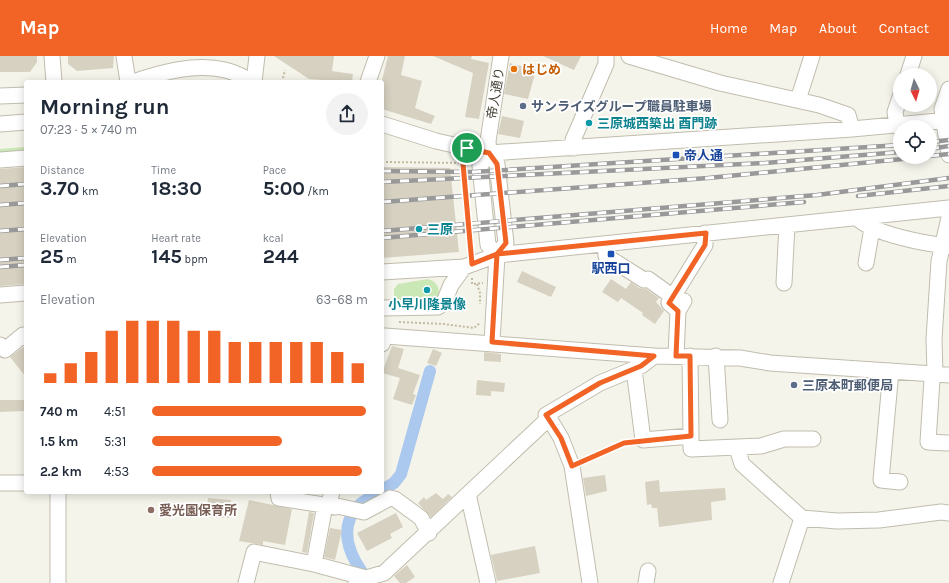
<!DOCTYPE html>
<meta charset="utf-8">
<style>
body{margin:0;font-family:Karla,"Noto Sans JP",sans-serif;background:#f2f2f3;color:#1f2937;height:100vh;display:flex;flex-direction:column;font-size:15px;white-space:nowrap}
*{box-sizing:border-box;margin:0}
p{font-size:13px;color:#747a83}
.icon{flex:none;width:22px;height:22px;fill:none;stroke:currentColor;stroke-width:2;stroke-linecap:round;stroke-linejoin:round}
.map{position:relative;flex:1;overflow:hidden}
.details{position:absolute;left:24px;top:24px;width:360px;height:414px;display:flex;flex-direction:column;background:#fff;border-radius:4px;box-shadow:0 2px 10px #0003}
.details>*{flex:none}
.needle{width:26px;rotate:175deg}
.controls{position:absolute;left:893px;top:12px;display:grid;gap:8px}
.controls a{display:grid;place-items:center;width:44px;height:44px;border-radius:50%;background:#fff;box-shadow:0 2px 10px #0003;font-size:20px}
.pin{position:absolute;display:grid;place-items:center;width:34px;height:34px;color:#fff;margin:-17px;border:2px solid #fff;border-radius:50%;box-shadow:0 1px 4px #0007}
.round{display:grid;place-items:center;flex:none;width:42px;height:42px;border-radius:21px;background:#f2f2f3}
.summary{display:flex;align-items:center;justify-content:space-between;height:68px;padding:0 16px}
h1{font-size:22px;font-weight:700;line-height:30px}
.figures{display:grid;grid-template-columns:repeat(3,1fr);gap:6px;height:68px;padding:4px 16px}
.figures div{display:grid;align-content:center}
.figures b{font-size:20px;font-weight:700}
.figures small{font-size:11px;font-weight:400}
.figures p{font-size:11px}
.chart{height:112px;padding:8px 16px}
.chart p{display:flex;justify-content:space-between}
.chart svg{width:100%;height:72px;margin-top:4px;stroke:#f16426;stroke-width:6}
ul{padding:0 16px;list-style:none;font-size:13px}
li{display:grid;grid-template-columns:64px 48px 1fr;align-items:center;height:30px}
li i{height:10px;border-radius:5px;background:#f16426}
header{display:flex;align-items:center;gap:24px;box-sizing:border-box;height:56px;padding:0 20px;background:#f16426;color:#fff}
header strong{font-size:19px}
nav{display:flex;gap:22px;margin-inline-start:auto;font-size:14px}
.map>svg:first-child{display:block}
</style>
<header>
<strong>Map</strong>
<nav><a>Home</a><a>Map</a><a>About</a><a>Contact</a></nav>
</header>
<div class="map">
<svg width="949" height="527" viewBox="0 0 949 527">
<rect width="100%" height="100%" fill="#f5f4eb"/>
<!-- green -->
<path fill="#cae7b6" d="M24,91L26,95L0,98V93Z
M428,223C439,226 441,235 437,244L397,245L394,240V233L398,228Z"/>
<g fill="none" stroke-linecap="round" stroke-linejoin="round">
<!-- canal -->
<path stroke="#abc8ee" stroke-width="12" d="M382,434L394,427L401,418L430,315
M361,527L362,516C348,496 339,471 358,450C364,444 373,440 379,436"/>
</g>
<!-- building -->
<path fill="#d6d1c1" d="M0,0H37V6L30,16H0Z
M68,0H114L113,12L77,15L68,8Z
M274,0H334L332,15L353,18L352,26L309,23Z
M388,0H405L401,19L422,25L415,52L435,60L431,68L382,53V24Z
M433,0H472L471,3L489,7L479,63L465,61L473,17Z
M543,0H581L574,14Z
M510,7L536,14L528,43L504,38Z
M502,60L524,65L520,82L498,78Z
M26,111V228L0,230V113Z
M382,111L450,112L459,196L382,202Z
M522,215L556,231L551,241L517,226Z
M611,223L626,233L631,226L639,232L646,233L659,242L656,246L664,255L655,268L642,259L643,257L621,242L618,246L602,236Z
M392,290L404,293L398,312L420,319L413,338L416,339L412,349L393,343L400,322L382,317Z
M23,291H26V321L10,301Z
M433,293L442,297L436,310L427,307Z
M484,296L501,298V306L484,305Z
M477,324L505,327L504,336L491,335V340L476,339Z
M0,344H25V355L0,356Z
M605,419L607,435L586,440L583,422Z
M659,424L660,436L725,432L726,444L711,446L712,464L659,471L657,452H652L651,448L647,449L645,426Z
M436,437L443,443L448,438L452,441L431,461L418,447L424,441L426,444Z
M208,442L231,444L230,462L207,461Z
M249,444L292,453L285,489L263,485V489L239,485Z
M309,456L314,457L307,497L302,496Z
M396,457L403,471L390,478L392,482L367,495L357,477Z
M330,472L342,474L335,504L324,501Z
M535,490L540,517L497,525L491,499Z
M407,509L415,521L406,527H400L394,520Z"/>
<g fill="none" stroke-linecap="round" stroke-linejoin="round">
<defs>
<path id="minor" d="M52,0L54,26
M124,0L128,26
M629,0L720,27L819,49L848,59L852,73
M908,19L914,0
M133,26C162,16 195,7 225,14C235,16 245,22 254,26
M254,26L257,0
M368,26L377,0
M949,33L942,53L949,99
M0,40L26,39
M798,44L812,0
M0,68L26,66
M382,68L436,85L489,97L852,73L949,64
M897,70L895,56L900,41
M574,92L573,84L606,8V0
M489,97L497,108L506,187L497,199L492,286
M489,97L480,110L488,189L497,199
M489,97L488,85L501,0
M0,104L26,102
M857,162C873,178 926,188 949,190
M605,188L606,200L644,224L648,223L673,241
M866,207L872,172
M382,216L464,211L497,199L949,152
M784,227L787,169
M0,239L26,237
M382,252L438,251L444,246L451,229L464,211
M678,255L669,247L705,189V177
M382,288L385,280L654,300L740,302L770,307L949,319
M0,289L5,294L23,279L26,282
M676,300L678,255L684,245
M690,300L691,380
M716,300L720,364
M634,313L643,384L691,380V393L761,390L784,383H813
M891,315L881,424L900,426
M549,362L561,382L572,410L590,527
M947,387L928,386L932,323L935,318L934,283L939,205L949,162
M737,392L742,408L802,462L837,465L879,464L941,456L949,457
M0,427H26
M58,436V527
M278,436L279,442L336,451
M332,436L330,443L333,449L364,456L390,442L395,443L421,462L429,477
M468,438L488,527
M314,508L325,449
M246,527L254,496L314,508L366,522
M356,527L366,522L384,517L549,362L546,359L600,327L641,310L654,300
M646,527L648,515
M781,527L802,462"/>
</defs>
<!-- minor casing -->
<use href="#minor" stroke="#c0bdae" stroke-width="17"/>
<!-- path -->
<path stroke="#c2bba0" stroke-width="2" stroke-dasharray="2 2" stroke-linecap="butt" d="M282,26L285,14
M382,106L463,107
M463,107L472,194
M472,222V228L483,227
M477,228L480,237V248
M399,266L444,268L474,272L480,267
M583,405L624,387L630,386"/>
<!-- minor -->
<use href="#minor" stroke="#fff" stroke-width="15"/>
<defs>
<path id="rail" d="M930,86L949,84
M930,93L949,90
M930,100L949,98
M382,115L473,116L900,89
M382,126L765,107L900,96
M0,130L26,128
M858,140L949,130
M382,146L708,122L923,101
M0,149L26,147
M0,175L26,173
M382,175L817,139L949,122
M382,182L804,146
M0,204L26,202
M0,211L26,209"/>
</defs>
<!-- rail casing -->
<use href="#rail" stroke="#999" stroke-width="4.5"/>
<!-- rail -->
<use href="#rail" stroke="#fff" stroke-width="3" stroke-dasharray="9" stroke-linecap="butt"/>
</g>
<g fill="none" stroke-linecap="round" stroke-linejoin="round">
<defs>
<path id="route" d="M467,92L489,97L497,108L506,187L497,198L492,286L654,300L641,310L600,327L546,359L561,382L572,410L624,387L691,380L690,300H676L678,255L669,247L705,189L706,177L497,198L472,208L463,108L467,92"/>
</defs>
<!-- route casing -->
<use href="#route" stroke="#fff" stroke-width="8"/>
<!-- route -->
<use href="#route" stroke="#f16426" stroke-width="5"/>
</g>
<!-- markers -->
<circle fill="#e8710a" stroke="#fff" stroke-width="1.5" cx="514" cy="13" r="4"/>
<g fill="#5c6f8a" stroke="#fff" stroke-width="1.5">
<circle cx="523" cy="50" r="4"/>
<circle cx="794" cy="329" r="4"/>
</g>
<g fill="#0f9aa8" stroke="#fff" stroke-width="1.5">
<circle cx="589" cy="67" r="4"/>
<circle cx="419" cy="173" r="4"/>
<circle cx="427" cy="234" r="4"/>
</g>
<g fill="#1a4fb4" stroke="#fff" stroke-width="1.5">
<rect x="672" y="95" width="8" height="8" rx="2"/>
<rect x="607" y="194" width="8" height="8" rx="2"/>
</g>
<circle fill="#8d6e63" stroke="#fff" stroke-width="1.5" cx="151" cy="454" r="4"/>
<g text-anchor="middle" stroke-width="3.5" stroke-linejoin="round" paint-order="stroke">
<!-- food labels -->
<g font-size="13" font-weight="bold" fill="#c56008" stroke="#fff" text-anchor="start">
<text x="522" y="18">はじめ</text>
</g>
<!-- street labels -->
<g font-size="13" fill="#494539" stroke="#fff">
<text transform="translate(495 37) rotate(-81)" y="5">帝人通り</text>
</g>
<!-- service labels -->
<g font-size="13" font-weight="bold" fill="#4e5e75" stroke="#fff" text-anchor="start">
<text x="531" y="55">サンライズグループ職員駐車場</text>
<text x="802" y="334">三原本町郵便局</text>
</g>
<!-- culture labels -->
<g font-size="13" font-weight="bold" fill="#0d838f" stroke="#fff" text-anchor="start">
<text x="597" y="72">三原城西築出 酉門跡</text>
<text x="427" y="178">三原</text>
<text x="427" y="253" text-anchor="middle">小早川隆景像</text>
</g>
<!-- transit labels -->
<g font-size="13" font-weight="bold" fill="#164399" stroke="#fff" text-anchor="start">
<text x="684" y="104">帝人通</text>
<text x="611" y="217" text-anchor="middle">駅西口</text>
</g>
<!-- education labels -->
<g font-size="13" font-weight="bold" fill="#785e54" stroke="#fff" text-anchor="start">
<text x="159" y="459">愛光園保育所</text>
</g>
</g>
</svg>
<div class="controls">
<a><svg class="needle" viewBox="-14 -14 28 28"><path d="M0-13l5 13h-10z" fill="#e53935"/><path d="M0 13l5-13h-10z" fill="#747a83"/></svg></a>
<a><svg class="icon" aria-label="locate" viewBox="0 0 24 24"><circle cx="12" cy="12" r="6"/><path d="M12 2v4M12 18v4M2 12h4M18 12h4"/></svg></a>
</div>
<div class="pin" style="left:467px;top:92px;background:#1e9e55"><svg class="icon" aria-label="arrive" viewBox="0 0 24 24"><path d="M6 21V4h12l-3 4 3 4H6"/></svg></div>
<section class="details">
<div class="summary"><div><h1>Morning run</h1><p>07:23 · 5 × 740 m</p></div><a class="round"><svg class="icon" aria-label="share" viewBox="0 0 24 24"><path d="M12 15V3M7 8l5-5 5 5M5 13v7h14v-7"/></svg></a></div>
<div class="figures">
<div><p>Distance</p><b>3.70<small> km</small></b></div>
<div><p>Time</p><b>18:30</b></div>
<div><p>Pace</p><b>5:00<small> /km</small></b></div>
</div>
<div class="figures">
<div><p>Elevation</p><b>25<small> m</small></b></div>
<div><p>Heart rate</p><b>145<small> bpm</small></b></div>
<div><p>kcal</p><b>244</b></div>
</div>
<div class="chart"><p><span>Elevation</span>63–68 m</p>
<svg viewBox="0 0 160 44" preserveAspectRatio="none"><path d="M5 44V38M15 44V32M25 44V25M35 44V12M45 44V6M55 44V6M65 44V6M75 44V12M85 44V12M95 44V19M105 44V19M115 44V19M125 44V19M135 44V19M145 44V25M155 44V32"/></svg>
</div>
<ul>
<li><b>740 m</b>4:51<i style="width:99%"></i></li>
<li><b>1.5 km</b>5:31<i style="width:60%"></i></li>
<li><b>2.2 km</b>4:53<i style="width:97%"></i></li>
</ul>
</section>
</div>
